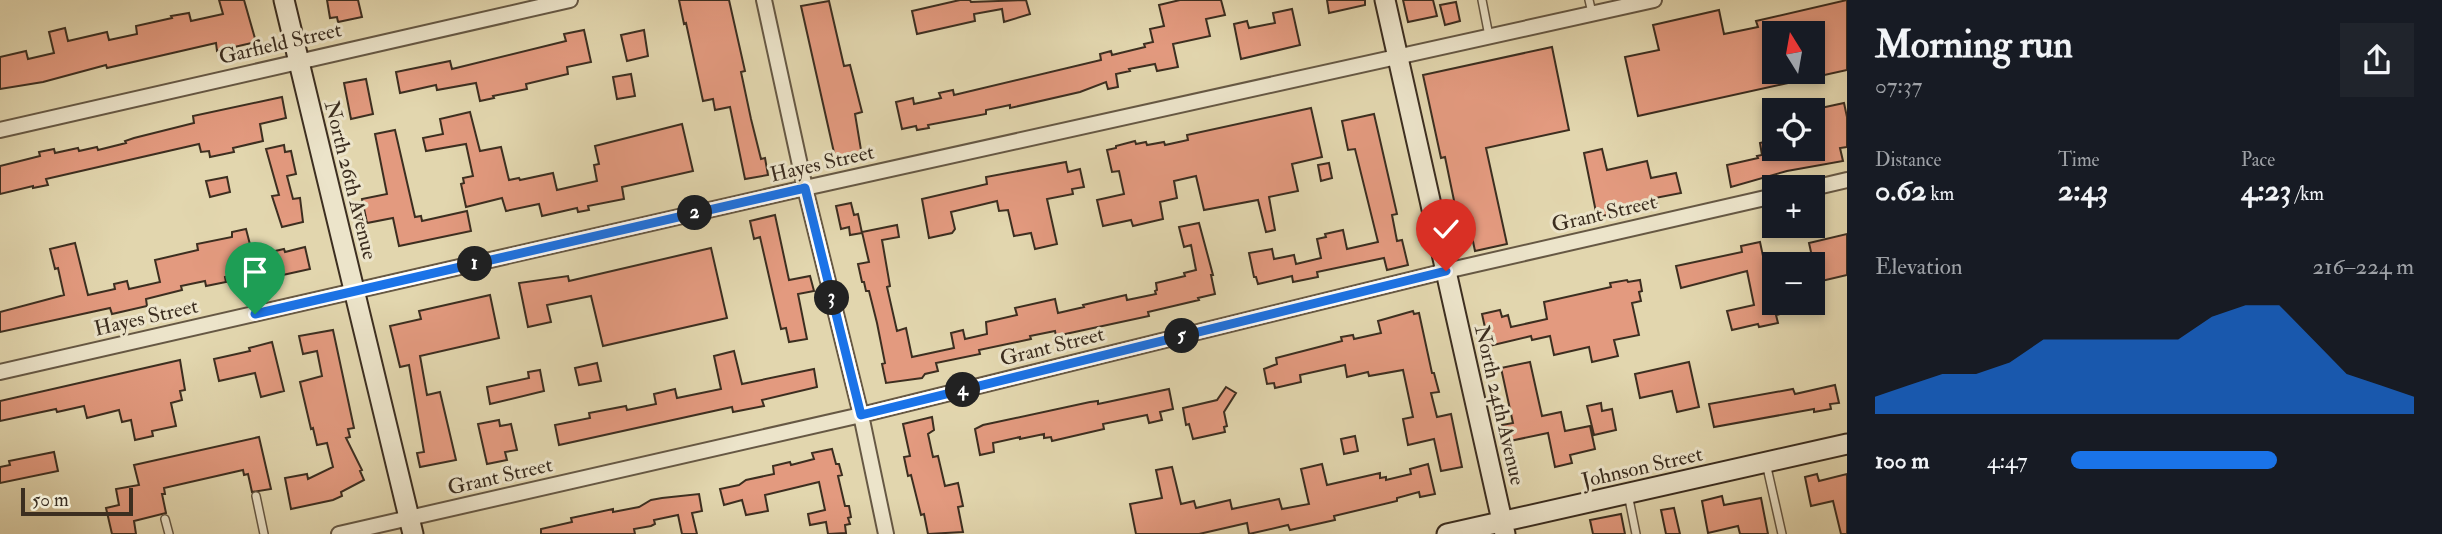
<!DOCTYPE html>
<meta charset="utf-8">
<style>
body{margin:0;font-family:"IM FELL Double Pica",serif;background:#20242c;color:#f1f3f6;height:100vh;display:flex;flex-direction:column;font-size:26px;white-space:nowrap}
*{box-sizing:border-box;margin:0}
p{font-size:23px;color:#9ea1a6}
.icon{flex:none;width:38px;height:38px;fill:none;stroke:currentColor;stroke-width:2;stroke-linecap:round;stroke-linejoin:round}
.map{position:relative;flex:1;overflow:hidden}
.details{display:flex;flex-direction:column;background:#171b24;width:595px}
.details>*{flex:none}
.needle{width:46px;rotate:349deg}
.controls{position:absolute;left:1762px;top:21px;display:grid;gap:14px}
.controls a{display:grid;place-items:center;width:63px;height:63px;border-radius:0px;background:#171b24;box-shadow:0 4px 10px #0003;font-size:35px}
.scale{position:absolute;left:21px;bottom:18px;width:112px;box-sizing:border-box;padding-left:7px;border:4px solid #3c2e20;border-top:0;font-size:19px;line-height:24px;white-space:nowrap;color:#3c2e20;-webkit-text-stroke:5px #ece4ca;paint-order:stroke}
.pin{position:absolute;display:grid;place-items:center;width:60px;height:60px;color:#fff;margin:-72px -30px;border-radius:50% 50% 50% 0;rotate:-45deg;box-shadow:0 0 7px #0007}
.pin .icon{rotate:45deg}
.km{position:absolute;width:35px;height:35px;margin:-18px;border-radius:50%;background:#222;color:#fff;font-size:19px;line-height:35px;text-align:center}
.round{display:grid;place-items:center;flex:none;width:74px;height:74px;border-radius:0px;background:#20242c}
.summary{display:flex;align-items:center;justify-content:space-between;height:119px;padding:0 28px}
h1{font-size:38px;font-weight:800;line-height:52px}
.stats{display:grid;grid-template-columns:repeat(3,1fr);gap:10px;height:119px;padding:7px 28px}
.stats div{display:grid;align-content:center}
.stats b{font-size:30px;font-weight:800}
.stats small{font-size:19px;font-weight:400}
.stats p{font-size:19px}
.chart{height:196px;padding:14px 28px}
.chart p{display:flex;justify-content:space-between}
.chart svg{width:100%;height:126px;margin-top:7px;fill:#1a73e8;opacity:.7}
ul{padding:0 28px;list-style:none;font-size:23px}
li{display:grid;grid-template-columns:112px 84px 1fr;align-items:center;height:52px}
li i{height:18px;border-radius:9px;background:#1a73e8}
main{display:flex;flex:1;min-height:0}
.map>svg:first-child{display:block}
</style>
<main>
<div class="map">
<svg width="1847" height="534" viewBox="0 0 1847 534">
<rect width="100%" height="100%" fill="#e2d6ae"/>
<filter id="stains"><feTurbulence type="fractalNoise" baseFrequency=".00286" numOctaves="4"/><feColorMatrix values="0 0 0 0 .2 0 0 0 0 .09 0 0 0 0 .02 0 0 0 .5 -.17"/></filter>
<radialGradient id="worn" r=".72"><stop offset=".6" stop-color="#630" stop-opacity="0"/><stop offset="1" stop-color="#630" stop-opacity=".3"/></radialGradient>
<!-- building -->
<path fill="#e39a7f" stroke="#3c2e20" stroke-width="2" fill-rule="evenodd" d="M219,0H244L256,42L217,51L216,43L107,68L106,65L43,82L0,89V57L26,51L28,59L54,53L49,32L65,28L68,41L107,32L109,40L137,34L136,26L172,18L171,16L189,13L191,21L223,14Z
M327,0H358L362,17L338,22L337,17L330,18Z
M679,0H729L745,71L741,72L751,119L761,159L765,158L768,175L745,179L730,107L715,110L713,99L703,101L686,23L684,24Z
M960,0H970L971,2L1026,0L1030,14L1004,22L1002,9L974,14L975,21L917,34L912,11Z
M1180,0H1221L1225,15L1206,19L1210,36L1173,44L1178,67L1157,71L1155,64L1129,69L1130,71L1116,74L1118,87L1108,89L1106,82L1080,92L1010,108V105L986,110V114L928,125L929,128L917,130L916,126L902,129L896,102L913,98L914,104L941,98L939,93L953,90L954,95L1101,60L1100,54L1111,51L1112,55L1145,47L1144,44L1153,42L1150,29L1164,26L1159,5Z
M1327,0H1365V5L1329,13Z
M1403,0H1433L1437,16L1408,22Z
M1847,0V70L1638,116L1625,57L1659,50L1653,25L1719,10L1724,34L1758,27L1756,21ZM1774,33H1813V72H1774Z
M829,1L844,66L850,65L862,112L855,114L862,156L850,158V156L844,157V155L835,157L801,6Z
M1456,2L1460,21L1445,25L1440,5Z
M1292,9L1300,45L1241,59L1234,24L1247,21L1249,28L1275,23L1273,13Z
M584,30L591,62L567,67L568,74L526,84L527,89L493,96L494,98L480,101L476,83L437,90L436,85L400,93L396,72L450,61L452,69L566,41L564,34Z
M644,30L648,56L627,61L621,35Z
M1552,47L1569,130L1486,148L1507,244L1475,251L1467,213L1457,215L1445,157L1441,158L1423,75Z
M631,74L635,96L617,99L613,77Z
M366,79L373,114L351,119L344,83Z
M282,97L286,118L260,124L263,141L233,148L234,152L210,157L209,151L201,152L199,144L46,179L48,185L33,188V186L0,194V166L40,156L39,152L54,149L55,153L78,148L79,151L97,147L98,150L126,143L125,141L134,138L194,123L193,116Z
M1844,103L1847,117V147L1840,148L1843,161L1787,171L1731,187L1727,165L1758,158L1757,156L1762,155L1760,143L1772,140L1774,149H1813V146L1823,143L1816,109Z
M1311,108L1322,157L1292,164L1298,191L1269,197L1275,230L1266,232L1258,200L1204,210L1196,176L1174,181L1177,198L1160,202L1163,219L1133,226L1131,220L1103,226L1097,200L1124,194L1119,171L1112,172L1107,150L1116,148V146L1135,141L1136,144L1146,142L1147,145L1164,142L1165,145L1188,140L1187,135Z
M470,112L480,151L501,147L509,180L519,178L520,180L553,173L557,190L597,181L594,165L599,164L595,146L682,124L693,171L622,187L624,199L588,206L589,210L578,212L577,208L542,216L539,204L506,211L502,198L466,207L461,184L464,183L463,178L473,176L466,144L426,151L423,138L443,134L440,119Z
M1374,114L1397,214L1392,215L1397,241L1402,240L1408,265L1387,270L1384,258L1317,272L1318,277L1293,282L1292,276L1258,284L1256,277H1254L1249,253L1272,249L1274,259L1294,255L1296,264L1321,258L1317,239L1326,237L1325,234L1343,230L1347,249L1378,242L1355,149L1348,150L1342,121Z
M395,130L415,217L421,216L422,221L467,211L471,231L399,246L393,218L367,223L362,199L387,194L375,134Z
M284,145L285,152L291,151L296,174L287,176L293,199L300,198L303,222L282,227L272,196L279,195L266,149Z
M1602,149L1607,170L1647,161L1651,178L1676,173L1681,193L1655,198L1657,205L1597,217L1584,153Z
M1066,162L1068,172L1080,169L1084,187L1072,189L1073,194L1047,199L1057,244L1035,249L1031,233L1014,236L1008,210L999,211L997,201L951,212L955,229L952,233L929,238L922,199L987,184L986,177Z
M1329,163L1332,178L1321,181L1318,165Z
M227,177L230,192L210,197L206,181Z
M851,203L854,215L858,214L862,233L850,235L849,227L841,229L836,206Z
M775,215L789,280L810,276L814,291L798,294L807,339L789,342L786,328L781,329L760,237L754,239L750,221Z
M1199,223L1213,275H1211L1215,294L1198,298L1199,300L1148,312L1149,316L1056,336L1055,331L1030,336L1031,339L979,350L980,354L936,363L938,371L925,374L922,378L886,383L882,364L885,363L877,323L869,291H866L864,282H862L858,264L869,262L862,232L897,225L899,237L882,240L890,286L887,287L897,331L906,328L912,357L954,348L951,333L963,330L965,339L987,334L986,322L1017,315L1015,308L1055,299L1058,313L1084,307L1083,305L1126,295L1127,300L1156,294L1155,291L1157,290L1156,283L1185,276L1184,273L1196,270L1191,245L1184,247L1179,227Z
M246,229L253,256L284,249L285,252L305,247L310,269L269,278L267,270L247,272L225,277L226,282L206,286L205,281L181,286L182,290L146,299L147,306L112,314L110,308L0,332V312L64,295L58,268L55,269L50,249L75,243L88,295L115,289L114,284L127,281L129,289L160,282L155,260L198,250L197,244L232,237V232Z
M1847,234V275L1813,283V261L1809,243Z
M1760,242L1773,303H1809L1810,308L1776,315L1778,323L1759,327L1758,324L1732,330L1727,311L1754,305L1747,271L1681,288L1676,266L1742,252L1741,246Z
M711,248L727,318L603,346L591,296L547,305L551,322L528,327L519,283L568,276L569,281Z
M1627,280L1628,282L1640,280L1642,291L1639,292L1641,301L1632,303L1639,335L1614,340L1618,356L1592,362L1589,347L1554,355L1550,336L1532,340L1531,336L1489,346L1482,314L1500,310L1502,317L1508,315L1511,327L1547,319L1544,302L1611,287L1610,283Z
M490,295L499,338L420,356L427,395L440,392L456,460L420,467L417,453L424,452L409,365L400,367L390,326L421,319L419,311Z
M1413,311L1414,314L1419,313L1432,373H1434L1439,392L1431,393L1437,417L1451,414L1462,467L1441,471L1434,439L1408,445L1403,419L1413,417L1403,370L1369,376L1368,372L1347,377L1345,365L1300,375L1301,382L1275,388L1274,383L1267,384L1264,369L1277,364L1276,358L1342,341L1341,337L1353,335L1354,339L1381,333L1378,321Z
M333,330L354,428L348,429L350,437L346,438L362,470L360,471L364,480L341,492L342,496L333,500L291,509L285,478L307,474L308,479L333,467L327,443L317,445L313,428L311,429L300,382L322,376L317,351L303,354L299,336Z
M272,342L284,391L261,397L255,373L219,381L214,359L250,351L249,348Z
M734,351L742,384L814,369L817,387L762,400L764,406L733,412L732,407L559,445L555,425L590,418L589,413L626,406L627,410L656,404L654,394L675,389L677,398L721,389L714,356Z
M180,360L185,390L180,391L182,400L171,403L176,426L152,431L153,436L135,440L131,420L122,422L119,410L87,418L84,406L57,412L56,409L0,421V401Z
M1530,362L1542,416L1561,412L1565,431L1590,426L1595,449L1570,455L1572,463L1555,467L1548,433L1505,442L1502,425L1513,423L1501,368Z
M1689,362L1699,407L1677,412L1672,391L1640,398L1635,374Z
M597,363L601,381L579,385L575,368Z
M540,370L544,391L490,404L487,387L529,378L528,372Z
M1835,385L1839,403L1830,404L1831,409L1814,412V409L1714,427L1709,404L1793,389L1795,394Z
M1226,387L1236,393L1224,412L1227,426L1224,427L1225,432L1193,439L1189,424L1186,425L1183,408L1217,400Z
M1169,389L1173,409L1160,412L1162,420L1149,423L1147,415L1103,424L1104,429L1052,441L1051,437L1044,438V434L1020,439V437L993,443L994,452L980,455L975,429L983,425L1090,402L1098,401V404Z
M1601,403L1602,411L1612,409L1616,430L1594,435L1587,406Z
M932,417L934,430L928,434L933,457L938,456L945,486L958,483L963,506L958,507L963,532L928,534L924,514L921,515L911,475L908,476L904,457L910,456L903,424Z
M499,420L500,426L511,424L517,450L505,452L507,460L487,464L478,424Z
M1355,436L1358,451L1344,454L1341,439Z
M259,437L271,489L252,492L248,474L244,475L243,470L164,488L165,494H162L166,513L134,521L136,534H112L106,508L119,505L116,489L139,485L134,465Z
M832,449L836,464H839L842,475L838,476L845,506H849L851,517L848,518L850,524L845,525L846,533L828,534L826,522L810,525L808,514L825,510L819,482L765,495L768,511L746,515L742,500L724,505L720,489L739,485L746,480L774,474L773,466L790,462L791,465L814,459L812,453Z
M54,452L58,471L0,483V467L10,465L9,461Z
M1322,464L1327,485L1380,473V478L1386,477V480L1411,474L1410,469L1428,464L1435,494L1420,497L1419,492L1397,498V501L1334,516L1335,520L1290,530L1288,525L1249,534L1247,523L1199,534H1136L1130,504L1162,498L1156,470L1172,467L1181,504L1194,501L1196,508L1230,500L1232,509L1279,499L1282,509L1309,504L1301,469Z
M1817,474L1819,481L1847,474V534H1841L1833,501L1811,506L1805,477Z
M699,494L702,511L692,513L697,534H682L678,515L654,520L655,524L651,526L634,529L635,534H541V529L572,522L571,518L613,509V512L639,507L651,500L662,498Z
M1722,496L1724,505L1761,498L1768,534H1740L1738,526L1708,533L1702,501Z
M1674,508L1680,534H1666L1661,510Z
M1621,514L1625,534H1593L1590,520Z"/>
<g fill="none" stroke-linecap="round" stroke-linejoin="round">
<defs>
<path id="lane" d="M1482,0L1489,36
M1589,0L1592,13
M1766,463L1782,534
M1628,494L1636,534
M256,496L264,534
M165,519L169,534"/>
<path id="street" d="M764,0L805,188L861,415L886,534
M0,130L570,0
M1813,188L1847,180
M0,372L805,188L1654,0
M339,534L861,415L1446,271L1774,196"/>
<path id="secondary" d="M284,0L413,534
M1385,0L1505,534
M1447,534L1847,444"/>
</defs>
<!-- lane casing -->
<use href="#lane" stroke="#665844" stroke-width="10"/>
<!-- street casing -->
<use href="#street" stroke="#665844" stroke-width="18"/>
<!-- secondary casing -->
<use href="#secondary" stroke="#3c2e20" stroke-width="23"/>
<!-- lane -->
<use href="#lane" stroke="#ece4ca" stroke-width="7"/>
<!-- street -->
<use href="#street" stroke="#ece4ca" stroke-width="14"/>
<!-- secondary -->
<use href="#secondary" stroke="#ece4ca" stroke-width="19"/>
</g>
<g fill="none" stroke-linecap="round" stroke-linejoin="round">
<defs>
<path id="route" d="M255,314L805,188L861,415L1446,271"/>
</defs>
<!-- route casing -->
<use href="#route" stroke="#fff" stroke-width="14"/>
<!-- route -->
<use href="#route" stroke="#1a73e8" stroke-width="9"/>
</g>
<g text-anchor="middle" stroke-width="6" stroke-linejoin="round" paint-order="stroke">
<!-- street labels -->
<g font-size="21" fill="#3c2e20" stroke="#ece4ca">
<text transform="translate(280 43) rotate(-13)" y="7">Garfield Street</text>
<text transform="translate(822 163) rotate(-13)" y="7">Hayes Street</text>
<text transform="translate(351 180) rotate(76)" y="7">North 26th Avenue</text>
<text transform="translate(1604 213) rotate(-13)" y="7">Grant Street</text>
<text transform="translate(146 317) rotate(-13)" y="7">Hayes Street</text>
<text transform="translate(1052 346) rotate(-14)" y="7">Grant Street</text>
<text transform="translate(1500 405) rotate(77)" y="7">North 24th Avenue</text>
<text transform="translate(1642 467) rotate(-13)" y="7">Johnson Street</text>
<text transform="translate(500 476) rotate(-13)" y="7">Grant Street</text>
</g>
</g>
<rect width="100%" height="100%" filter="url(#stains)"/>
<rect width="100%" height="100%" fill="url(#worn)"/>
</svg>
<div class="controls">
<a><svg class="needle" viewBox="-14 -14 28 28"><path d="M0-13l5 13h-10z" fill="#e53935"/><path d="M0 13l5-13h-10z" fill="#9ea1a6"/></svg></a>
<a><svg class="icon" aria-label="locate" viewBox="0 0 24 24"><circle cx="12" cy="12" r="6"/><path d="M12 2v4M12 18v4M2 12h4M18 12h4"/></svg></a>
<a>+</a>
<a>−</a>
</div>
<div class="scale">50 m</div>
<div class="pin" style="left:255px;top:314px;background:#1e9e55"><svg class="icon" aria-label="arrive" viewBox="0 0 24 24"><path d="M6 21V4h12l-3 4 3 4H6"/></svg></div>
<div class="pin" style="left:1446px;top:271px;background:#d93025"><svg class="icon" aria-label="check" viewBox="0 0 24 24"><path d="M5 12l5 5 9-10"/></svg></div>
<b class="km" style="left:475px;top:264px">1</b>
<b class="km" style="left:695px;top:213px">2</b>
<b class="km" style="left:832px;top:298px">3</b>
<b class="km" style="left:963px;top:390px">4</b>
<b class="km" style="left:1182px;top:336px">5</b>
</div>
<section class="details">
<div class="summary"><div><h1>Morning run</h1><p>07:37</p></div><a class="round"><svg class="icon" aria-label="share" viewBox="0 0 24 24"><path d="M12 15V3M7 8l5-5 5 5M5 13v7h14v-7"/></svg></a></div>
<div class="stats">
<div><p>Distance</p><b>0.62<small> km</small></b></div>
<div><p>Time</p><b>2:43</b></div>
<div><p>Pace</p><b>4:23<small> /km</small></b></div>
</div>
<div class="chart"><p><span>Elevation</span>216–224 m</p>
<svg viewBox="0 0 160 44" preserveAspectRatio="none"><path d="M0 44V38L10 34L20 30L30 30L40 26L50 18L60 18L70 18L80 18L90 18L100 10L110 6L120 6L130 18L140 30L150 34L160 38V44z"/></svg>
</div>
<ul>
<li><b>100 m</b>4:47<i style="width:60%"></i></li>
</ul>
</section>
</main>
